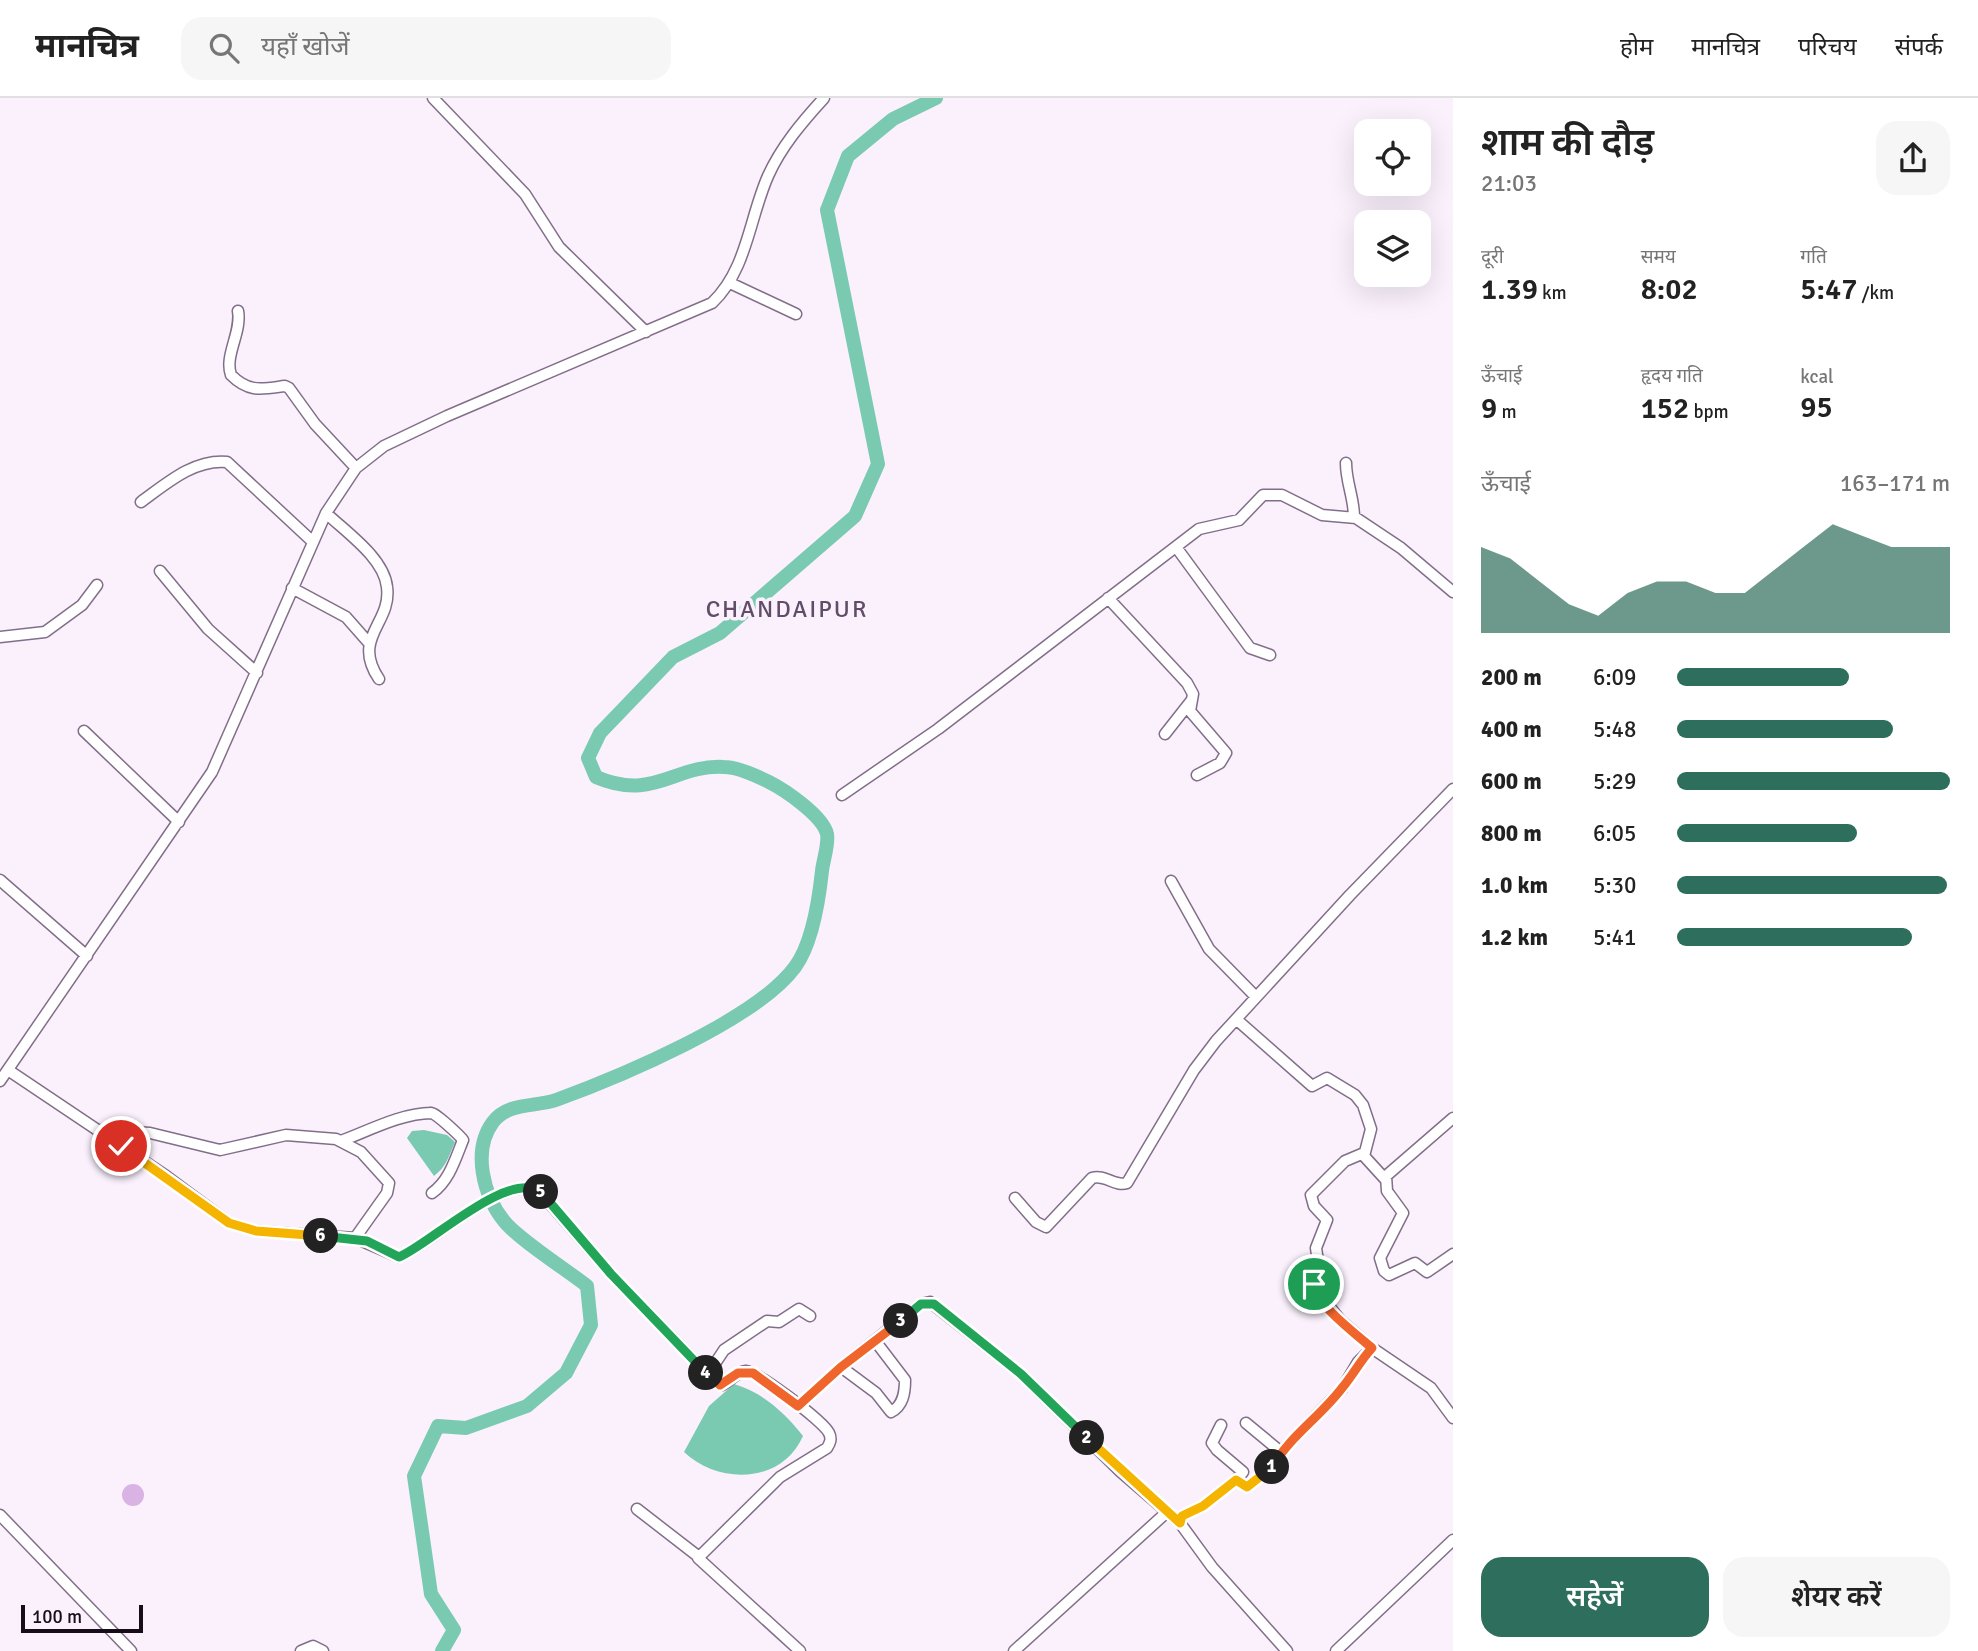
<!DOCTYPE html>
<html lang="hi">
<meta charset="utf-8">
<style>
body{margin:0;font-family:Signika,"Noto Sans Devanagari",sans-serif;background:#f6f6f6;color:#222;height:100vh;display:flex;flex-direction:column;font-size:26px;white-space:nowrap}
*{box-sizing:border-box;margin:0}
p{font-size:23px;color:#767676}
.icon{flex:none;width:38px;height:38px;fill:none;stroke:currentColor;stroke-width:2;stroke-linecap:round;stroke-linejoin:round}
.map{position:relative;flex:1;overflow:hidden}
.sheet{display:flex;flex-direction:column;background:#fff;width:525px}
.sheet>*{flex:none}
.buttons{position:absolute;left:1354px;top:21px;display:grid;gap:14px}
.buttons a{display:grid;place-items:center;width:77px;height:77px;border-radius:14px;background:#fff;box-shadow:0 7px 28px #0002;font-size:35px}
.scale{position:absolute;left:21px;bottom:18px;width:122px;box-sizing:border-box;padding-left:7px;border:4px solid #150d18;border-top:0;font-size:19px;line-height:24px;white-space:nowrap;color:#150d18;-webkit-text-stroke:5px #faf1fd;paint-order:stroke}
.pin{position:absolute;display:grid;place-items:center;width:60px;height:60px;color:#fff;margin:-30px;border:4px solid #fff;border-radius:50%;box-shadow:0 2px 7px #0007}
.km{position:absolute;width:35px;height:35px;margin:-18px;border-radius:50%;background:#222;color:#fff;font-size:19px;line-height:35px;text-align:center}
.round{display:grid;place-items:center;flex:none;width:74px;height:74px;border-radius:21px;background:#f6f6f6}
.headline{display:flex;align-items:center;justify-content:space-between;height:119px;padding:0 28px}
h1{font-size:38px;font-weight:600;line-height:52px}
.metrics{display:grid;grid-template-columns:repeat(3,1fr);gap:10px;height:119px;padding:7px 28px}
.metrics div{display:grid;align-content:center}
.metrics b{font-size:30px;font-weight:600}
.metrics small{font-size:19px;font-weight:400}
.metrics p{font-size:19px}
.chart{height:196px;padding:14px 28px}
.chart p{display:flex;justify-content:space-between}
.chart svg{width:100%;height:126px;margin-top:7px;fill:#2e6e5c;opacity:.7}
.action{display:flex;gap:14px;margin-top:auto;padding:14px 28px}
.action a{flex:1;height:80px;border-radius:21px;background:#2e6e5c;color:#fff;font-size:28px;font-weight:600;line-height:80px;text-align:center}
.action a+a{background:#f6f6f6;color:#222}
ul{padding:0 28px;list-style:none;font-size:23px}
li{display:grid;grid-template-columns:112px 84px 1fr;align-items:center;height:52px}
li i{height:18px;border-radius:9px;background:#2e6e5c}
header{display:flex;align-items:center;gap:42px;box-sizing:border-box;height:98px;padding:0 35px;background:#fff;border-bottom:2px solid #e0e0e0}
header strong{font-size:33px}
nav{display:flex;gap:38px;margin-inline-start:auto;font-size:24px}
.search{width:490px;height:63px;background:#f6f6f6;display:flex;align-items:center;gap:18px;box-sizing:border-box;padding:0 24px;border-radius:21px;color:#767676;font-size:26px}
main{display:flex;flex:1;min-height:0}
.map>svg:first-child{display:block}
</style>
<header>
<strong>मानचित्र</strong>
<div class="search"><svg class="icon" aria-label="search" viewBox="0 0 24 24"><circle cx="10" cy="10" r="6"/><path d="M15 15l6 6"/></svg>यहाँ खोजें</div>
<nav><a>होम</a><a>मानचित्र</a><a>परिचय</a><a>संपर्क</a></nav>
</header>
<main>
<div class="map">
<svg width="1453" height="1553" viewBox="0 0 1453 1553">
<rect width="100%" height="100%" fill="#faf1fd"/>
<!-- green -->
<path fill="#d8b3e4" d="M122 1397a11 11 0 1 1 22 0a11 11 0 1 1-22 0Z"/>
<!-- water -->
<path fill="#7ac9b1" d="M424,1032L447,1037L455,1044C448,1060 446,1069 434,1078L407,1040L412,1033Z
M734,1286C762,1294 785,1315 803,1338C782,1386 719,1387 684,1354L709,1308Z"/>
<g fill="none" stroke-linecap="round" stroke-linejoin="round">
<!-- river -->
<path stroke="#7ac9b1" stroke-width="14" d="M442,1553L454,1532L431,1496L414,1378L438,1328L466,1330L527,1308L566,1275L591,1227L587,1188C567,1172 518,1141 504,1123C483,1097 472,1052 493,1024C508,1004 536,1009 556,1002C619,979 756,922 795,869C812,846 819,801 822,773C823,763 829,746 827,736C823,718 785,692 769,684C757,678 737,669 724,669C675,666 654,704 596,679L588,660L600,635L673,559L720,535L855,418L878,366L827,112L848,58L893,21L936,0"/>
<defs>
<path id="minor" d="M433,0L525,96L559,149L646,234
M730,185L796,216
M238,213C242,234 224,258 231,277C249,295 262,291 285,288L289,290L315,326L356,370
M1346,365C1346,384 1354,400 1354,419
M141,404C167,385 194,361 227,364L313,444
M326,415C346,434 384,460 387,489C392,526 351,539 379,581
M1176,449L1250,550L1270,557
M160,473L208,531L257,575
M292,490L346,519L368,544
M1108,500L1187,585L1193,596L1190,613L1226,655L1220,665L1197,677
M0,539L45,534L82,507L97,487
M84,633L179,724
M1165,636L1191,603
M842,697L938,631L1199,431L1239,422L1263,397H1282L1322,417L1356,420L1401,450L1453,494
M0,782L87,858
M1171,783L1209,851L1256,899
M1236,921L1312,988L1327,980L1355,997L1363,1007L1371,1031L1364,1058L1385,1081
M8,972L166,1078L229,1125L256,1133L355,1140L399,1159C430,1147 507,1072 540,1094L611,1176L714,1283L722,1287C731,1283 736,1274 746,1273C757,1273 823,1323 829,1335C832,1341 830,1345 827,1350L780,1379L698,1460L800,1553
M0,983L212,674L326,415L356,370L384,348L447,318L712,205C747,172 749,121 768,78C781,49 802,24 824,0
M1453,1020L1386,1078L1387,1093L1403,1115L1380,1160L1384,1173L1389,1177L1415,1165L1427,1174L1453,1156
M98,1032L150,1035L220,1052L286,1037L336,1041L361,1054L389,1085L387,1095L355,1140
M341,1043C368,1033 402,1015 431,1015C435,1014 461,1039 463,1042C455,1062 449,1083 432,1095
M1364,1055L1345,1063L1311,1097L1314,1108L1327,1122L1316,1150L1319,1170L1313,1188L1341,1223L1372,1250
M1015,1100L1036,1124L1046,1129L1092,1080C1105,1076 1115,1089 1127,1085L1194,972L1216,943L1350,797L1453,691
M841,1269L876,1295L891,1314C903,1308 905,1295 905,1282L876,1244
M708,1276L724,1252L767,1223L779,1224L799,1211L810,1218
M798,1308L841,1269L921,1206L930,1204L1021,1276L1121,1374L1180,1425L1212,1469L1287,1553
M1246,1325L1281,1354
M1221,1327L1212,1345L1217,1352L1243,1374L1236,1382
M637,1411L699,1459
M0,1417L131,1553
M1180,1425L1182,1418L1203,1408L1236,1382L1247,1389L1272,1369L1281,1354L1342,1291L1358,1264L1372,1250L1431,1290L1453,1320
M301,1553L313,1548L323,1553
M1014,1553L1167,1414
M1336,1553L1453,1442"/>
</defs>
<!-- minor casing -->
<use href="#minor" stroke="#836e8a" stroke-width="13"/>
<!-- minor -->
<use href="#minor" stroke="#fff" stroke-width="10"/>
</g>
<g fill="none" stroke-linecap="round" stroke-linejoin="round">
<defs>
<path id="split-1" d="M1272,1369C1291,1337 1321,1318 1342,1290C1353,1277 1360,1263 1372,1250C1357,1237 1314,1205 1314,1186"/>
<path id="split-2" d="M1087,1340L1180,1425L1182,1418L1203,1408L1236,1382L1247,1389L1272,1369"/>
<path id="split-3" d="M901,1223L921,1206H934L1021,1276L1087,1340"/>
<path id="split-4" d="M706,1275L720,1287L738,1275H753L798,1308L841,1269L901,1223"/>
<path id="split-5" d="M541,1094L611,1176L706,1275"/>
<path id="split-6" d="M321,1138L367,1143L399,1159C429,1147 508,1071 541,1094"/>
<path id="split-7" d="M121,1048L229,1125L256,1133L321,1138"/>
</defs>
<!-- split-1 casing -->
<use href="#split-1" stroke="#fff" stroke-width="14"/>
<!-- split-2 casing -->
<use href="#split-2" stroke="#fff" stroke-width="14"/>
<!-- split-3 casing -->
<use href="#split-3" stroke="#fff" stroke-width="14"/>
<!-- split-4 casing -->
<use href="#split-4" stroke="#fff" stroke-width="14"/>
<!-- split-5 casing -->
<use href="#split-5" stroke="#fff" stroke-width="14"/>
<!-- split-6 casing -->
<use href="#split-6" stroke="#fff" stroke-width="14"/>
<!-- split-7 casing -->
<use href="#split-7" stroke="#fff" stroke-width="14"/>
<!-- split-1 -->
<use href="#split-1" stroke="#f0652b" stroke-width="9"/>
<!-- split-2 -->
<use href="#split-2" stroke="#f5b400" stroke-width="9"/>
<!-- split-3 -->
<use href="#split-3" stroke="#22a559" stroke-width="9"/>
<!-- split-4 -->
<use href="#split-4" stroke="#f0652b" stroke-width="9"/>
<!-- split-5 -->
<use href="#split-5" stroke="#22a559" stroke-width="9"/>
<!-- split-6 -->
<use href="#split-6" stroke="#22a559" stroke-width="9"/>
<!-- split-7 -->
<use href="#split-7" stroke="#f5b400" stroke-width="9"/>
</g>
<g text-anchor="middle" stroke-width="7" stroke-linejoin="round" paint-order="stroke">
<!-- quarter labels -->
<g font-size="24" letter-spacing="2" fill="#614d67" stroke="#faf1fd">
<text x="787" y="519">CHANDAIPUR</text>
</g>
</g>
</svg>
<div class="buttons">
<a><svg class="icon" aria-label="locate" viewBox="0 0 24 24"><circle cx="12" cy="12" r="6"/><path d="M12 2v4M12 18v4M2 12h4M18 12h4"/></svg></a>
<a><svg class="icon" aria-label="layers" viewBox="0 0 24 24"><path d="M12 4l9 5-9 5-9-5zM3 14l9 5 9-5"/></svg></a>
</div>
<div class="scale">100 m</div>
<div class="pin" style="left:1314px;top:1186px;background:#1e9e55"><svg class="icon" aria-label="arrive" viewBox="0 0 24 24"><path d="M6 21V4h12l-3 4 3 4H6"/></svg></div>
<div class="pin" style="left:121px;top:1048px;background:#d93025"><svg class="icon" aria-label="check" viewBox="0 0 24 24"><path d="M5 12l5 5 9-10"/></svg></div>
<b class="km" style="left:1272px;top:1369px">1</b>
<b class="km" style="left:1087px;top:1340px">2</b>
<b class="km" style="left:901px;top:1223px">3</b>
<b class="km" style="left:706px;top:1275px">4</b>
<b class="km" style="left:541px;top:1094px">5</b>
<b class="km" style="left:321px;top:1138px">6</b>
</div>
<section class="sheet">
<div class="headline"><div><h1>शाम की दौड़</h1><p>21:03</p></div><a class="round"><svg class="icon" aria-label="share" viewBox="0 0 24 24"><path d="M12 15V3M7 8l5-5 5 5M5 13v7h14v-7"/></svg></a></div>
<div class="metrics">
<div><p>दूरी</p><b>1.39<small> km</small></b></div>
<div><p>समय</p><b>8:02</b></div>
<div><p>गति</p><b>5:47<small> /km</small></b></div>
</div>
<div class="metrics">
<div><p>ऊँचाई</p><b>9<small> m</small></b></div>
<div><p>हृदय गति</p><b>152<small> bpm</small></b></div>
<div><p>kcal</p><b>95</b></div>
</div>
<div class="chart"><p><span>ऊँचाई</span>163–171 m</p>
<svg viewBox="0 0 160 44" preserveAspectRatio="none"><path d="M0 44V14L10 18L20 26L30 34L40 38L50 30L60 26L70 26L80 30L90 30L100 22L110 14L120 6L130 10L140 14L150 14L160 14V44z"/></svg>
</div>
<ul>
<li><b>200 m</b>6:09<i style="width:63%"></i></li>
<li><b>400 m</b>5:48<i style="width:79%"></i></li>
<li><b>600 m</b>5:29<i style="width:100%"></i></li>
<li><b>800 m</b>6:05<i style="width:66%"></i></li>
<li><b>1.0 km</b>5:30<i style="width:99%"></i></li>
<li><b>1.2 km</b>5:41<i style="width:86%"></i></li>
</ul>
<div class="action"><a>सहेजें</a><a>शेयर करें</a></div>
</section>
</main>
